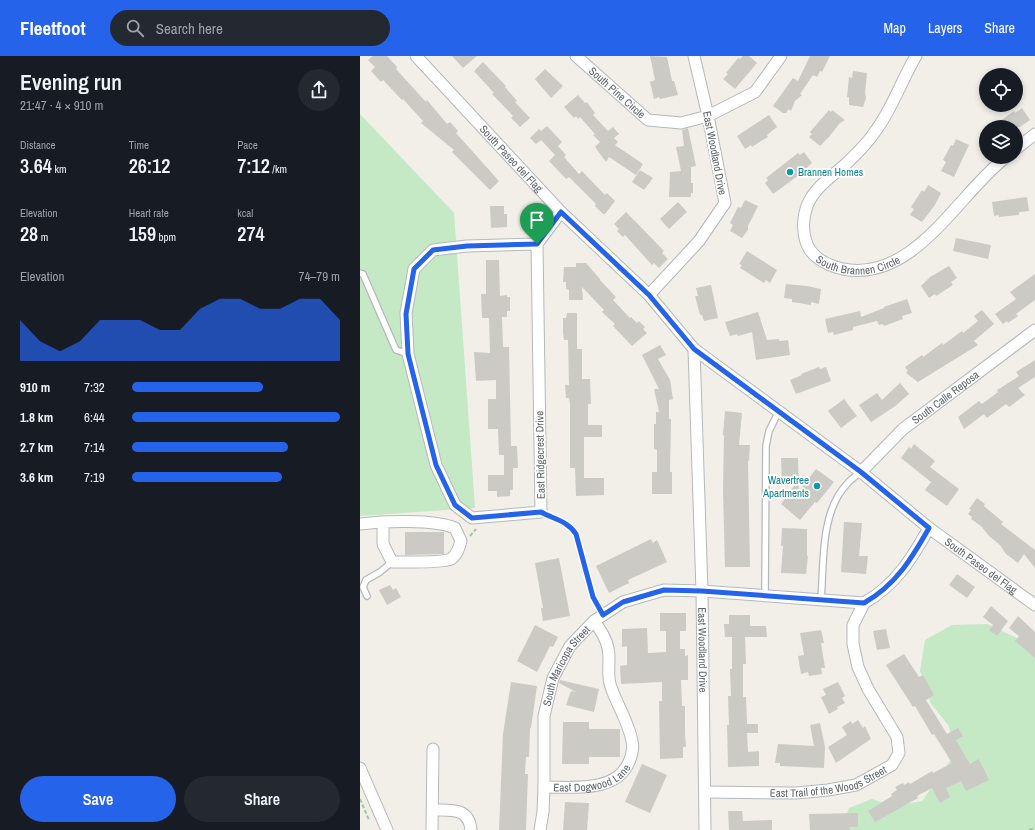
<!DOCTYPE html>
<meta charset="utf-8">
<style>
body{margin:0;font-family:"Archivo Narrow",sans-serif;background:#242831;color:#f1f3f6;height:100vh;display:flex;flex-direction:column;font-size:15px;white-space:nowrap}
*{box-sizing:border-box;margin:0}
p{font-size:13px;color:#9ea1a6}
.icon{flex:none;width:22px;height:22px;fill:none;stroke:currentColor;stroke-width:2;stroke-linecap:round;stroke-linejoin:round}
.map{position:relative;flex:1;overflow:hidden}
.details{display:flex;flex-direction:column;background:#171b24;width:360px}
.details>*{flex:none}
.fabs{position:absolute;left:619px;top:12px;display:grid;gap:8px}
.fabs a{display:grid;place-items:center;width:44px;height:44px;border-radius:50%;background:#171b24;box-shadow:0 2px 6px #0003;font-size:20px}
.pin{position:absolute;display:grid;place-items:center;width:34px;height:34px;color:#fff;margin:-41px -17px;border-radius:50% 50% 50% 0;rotate:-45deg;box-shadow:0 0 4px #0007}
.pin .icon{rotate:45deg}
.round{display:grid;place-items:center;flex:none;width:42px;height:42px;border-radius:21px;background:#242831}
.head{display:flex;align-items:center;justify-content:space-between;height:68px;padding:0 20px}
h1{font-size:22px;font-weight:600;line-height:30px}
.stats{display:grid;grid-template-columns:repeat(3,1fr);gap:6px;height:68px;padding:4px 20px}
.stats div{display:grid;align-content:center}
.stats b{font-size:20px;font-weight:600}
.stats small{font-size:11px;font-weight:400}
.stats p{font-size:11px}
.chart{height:112px;padding:8px 20px}
.chart p{display:flex;justify-content:space-between}
.chart svg{width:100%;height:72px;margin-top:4px;fill:#2563eb;opacity:.7}
.action{display:flex;gap:8px;margin-top:auto;padding:8px 20px}
.action a{flex:1;height:46px;border-radius:24px;background:#2563eb;color:#fff;font-size:16px;font-weight:600;line-height:46px;text-align:center}
.action a+a{background:#242831;color:#f1f3f6}
ul{padding:0 20px;list-style:none;font-size:13px}
li{display:grid;grid-template-columns:64px 48px 1fr;align-items:center;height:30px}
li i{height:10px;border-radius:5px;background:#2563eb}
header{display:flex;align-items:center;gap:24px;box-sizing:border-box;height:56px;padding:0 20px;background:#2563eb;color:#fff}
header strong{font-size:19px}
nav{display:flex;gap:22px;margin-inline-start:auto;font-size:14px}
.search{width:280px;height:36px;background:#242831;display:flex;align-items:center;gap:10px;box-sizing:border-box;padding:0 14px;border-radius:22px;color:#9ea1a6;font-size:15px}
main{display:flex;flex:1;min-height:0}
.map>svg:first-child{display:block}
</style>
<header>
<strong>Fleetfoot</strong>
<div class="search"><svg class="icon" aria-label="search" viewBox="0 0 24 24"><circle cx="10" cy="10" r="6"/><path d="M15 15l6 6"/></svg>Search here</div>
<nav><a>Map</a><a>Layers</a><a>Share</a></nav>
</header>
<main>
<section class="details">
<div class="head"><div><h1>Evening run</h1><p>21:47 · 4 × 910 m</p></div><a class="round"><svg class="icon" aria-label="share" viewBox="0 0 24 24"><path d="M12 15V3M7 8l5-5 5 5M5 13v7h14v-7"/></svg></a></div>
<div class="stats">
<div><p>Distance</p><b>3.64<small> km</small></b></div>
<div><p>Time</p><b>26:12</b></div>
<div><p>Pace</p><b>7:12<small> /km</small></b></div>
</div>
<div class="stats">
<div><p>Elevation</p><b>28<small> m</small></b></div>
<div><p>Heart rate</p><b>159<small> bpm</small></b></div>
<div><p>kcal</p><b>274</b></div>
</div>
<div class="chart"><p><span>Elevation</span>74–79 m</p>
<svg viewBox="0 0 160 44" preserveAspectRatio="none"><path d="M0 44V19L10 32L20 38L30 32L40 19L50 19L60 19L70 25L80 25L90 12L100 6L110 6L120 12L130 12L140 6L150 6L160 19V44z"/></svg>
</div>
<ul>
<li><b>910 m</b>7:32<i style="width:63%"></i></li>
<li><b>1.8 km</b>6:44<i style="width:100%"></i></li>
<li><b>2.7 km</b>7:14<i style="width:75%"></i></li>
<li><b>3.6 km</b>7:19<i style="width:72%"></i></li>
</ul>
<div class="action"><a>Save</a><a>Share</a></div>
</section>
<div class="map">
<svg width="675" height="774" viewBox="0 0 675 774">
<rect width="100%" height="100%" fill="#f1efe8"/>
<!-- green -->
<path fill="#c5e8c5" d="M0,58L94,157L115,452L0,460Z
M627,568L659,583L675,587V774H481L489,752L512,743L533,750L562,745L594,699L589,670L571,648L560,615L565,584L592,569Z"/>
<!-- building -->
<path fill="#cccac5" d="M13,0H27L37,11L36,13L66,46L67,44L87,68L90,66L98,75L96,77L139,125L130,134L92,96L94,94L61,67L63,65L43,43L42,44L23,24L21,26L11,15L15,11L8,4Z
M92,0H117L103,12Z
M290,0L307,1L312,25H314L318,39L300,43L299,41L294,43L290,26L295,24Z
M383,0H389L397,7L375,33L363,23L368,18L366,17L378,2L380,3Z
M450,0H470L462,16L460,15L457,21L453,19L440,38L442,39L435,45L431,55L429,53L426,57H423L413,50L433,22L438,25Z
M123,6L146,30L145,31L157,45L155,46L170,62L160,71L151,62L153,60L132,38L134,37L114,15Z
M185,13L203,30L191,42L175,23Z
M493,15L507,17L505,37L506,42L503,51L489,49V41H487L489,21L492,22Z
M218,39L225,47L227,46L235,57L233,59L248,75L253,71L259,78L254,82L258,86L255,89L283,108L276,119L249,101L246,106L235,91L240,86L233,79L235,78L220,61L218,63L216,60L214,62L204,51Z
M662,52L670,64L660,71H632L654,55L655,57Z
M469,54L471,56L472,54L485,64L480,67L468,82L460,90L449,81L452,78L450,76Z
M409,59L417,71L407,79L408,81L401,85L392,91L391,89L385,93L377,80Z
M187,70L202,86L198,90L206,99L204,101L219,118L222,115L245,139L247,137L255,145L245,158H243L235,150L236,148L209,121L206,123L189,105L195,99L181,84L176,88L170,82L179,73L181,75Z
M328,72L336,110L331,111V127H333V137H331V141H309L310,116L321,115L316,91L324,90L322,74Z
M596,83L609,89L594,121L581,115L586,106L583,104L591,89L593,90Z
M444,96L452,107L439,119L413,138L405,127L408,124L406,122L438,97L440,99Z
M280,114L293,122L284,134L272,126Z
M568,129L581,137L575,149L562,166L550,159L554,153L551,151L562,134L564,136Z
M667,141L669,155L659,156V159L639,161V159L634,160L632,146Z
M385,144L398,150L388,170V174L382,182L370,175L373,169L370,167L378,151L381,152Z
M318,146L327,156L309,173L300,163Z
M130,150H144V158H147V171L131,172Z
M266,156L304,195L302,197L308,203L299,212L294,207L292,209L265,179L263,181L257,175L259,173L254,168Z
M596,182L631,189L628,203L593,195Z
M387,195L417,214L410,227L406,224L404,227L380,212L382,209L379,208Z
M126,204H139L140,240L147,239V241H150V255H147V261H142L143,291H149L151,390H157L158,412H153V434H150V440L137,441V435H128V419H144V399H139L138,373H128V343H136V324L116,325L114,296L130,297L129,262H122L121,238H126Z
M216,207H226L240,223V224L256,241L253,244L270,262L271,261L277,267L279,265L285,271L283,273L287,277L272,290L253,270L255,268L242,256L244,254L222,231L223,244H209V234L206,233V226H203L204,211H216Z
M589,210L597,222L591,226L593,229L576,240L575,238L569,242L561,230L570,221Z
M675,218V244L656,258L658,260L648,267L647,265L643,268L635,258L656,243L650,236Z
M426,228L447,230L461,233L459,248L451,246V249L432,246V243L424,242Z
M351,229L358,262L344,265L342,259H340L335,240H338L336,232Z
M547,243L552,257L542,260L543,263L524,270L523,268L519,269L517,265L493,271V274L474,279L473,276L468,277L465,263L500,255L501,261L524,252V251Z
M622,254L634,268L614,285L618,289L558,326L546,317L548,315L545,311L562,299L563,301L582,287L583,289L602,275L603,277L618,265L614,260Z
M398,256L407,284L419,283V285L428,284L430,299L396,304L392,276L378,280L377,278L370,280L365,266Z
M207,257H217V293H222V323H230L231,348H228V369H242V381H224V422H244V439L216,440L215,412H210V348L209,342H206L205,329H209L208,284H204L203,276V262H206Z
M300,289L306,299L298,303L310,324L313,343L309,344V363H311L310,416H312V438H292V416H297V394L294,393V368H296V356H299L294,333H299L282,299Z
M675,304V321L658,332L665,339L649,351L646,348L627,362L624,358L604,373L598,361L619,345L622,348L638,336L637,334L642,331L659,320L656,316Z
M459,311L460,313L466,311L471,325L436,338L430,324L442,319L441,318Z
M540,327L549,338L534,351L511,366L499,349L517,337L522,344Z
M484,343L497,360L481,372L468,355Z
M365,355L382,357L379,389H390L389,405H388L390,511H365L363,434L364,379H363Z
M554,388L575,405L570,411L599,433L587,450L565,434L571,426L541,402L549,391L551,393Z
M421,402H438L439,435L456,413L474,426L457,447L455,446L440,464L421,448L436,427H422Z
M617,442L625,448L624,450L643,466L641,468L675,494V512L664,498L658,507L646,498L640,489L629,480L621,470L611,463L612,461L608,458L611,454L609,453Z
M484,466L502,467L499,500H508L506,518L481,516Z
M422,472L447,473V500H448L446,518L421,517L423,490H421Z
M45,476H84V498L45,499Z
M291,483L293,487L297,484L307,506L268,524L269,527L249,537L236,510Z
M199,502L210,560L183,565L181,552H183L175,507Z
M597,518L615,531L607,542L589,529Z
M30,529L33,534L36,532L41,541L27,549L19,534Z
M631,550L648,565L637,580L629,574L633,569L623,561Z
M300,557H326V575H320V593H325V600L328,599V624H321L322,650H325V677L326,691H323V702L300,703L299,645H302V626L261,628L260,610L267,609V590L262,591V573L287,572L288,597L306,596V575H300Z
M369,559H390V570H406L407,581H385L386,608H383V641H386L387,668H398V677H387L388,696L399,695V710L368,711L367,669H369L368,640H371L370,613H372V581H365L364,568H369Z
M658,560L675,576V602L655,585L659,580L649,572Z
M175,569L198,581L193,591L190,590L177,616L157,605Z
M526,573L530,592L517,594L513,575Z
M461,574L464,587H461L465,612H461L462,618L449,620L448,616L441,618L438,600L444,599L440,577Z
M544,598L559,621L563,619L574,639L566,644L587,678L598,672L603,680L596,684L610,708L619,703L629,724L606,735L601,725L586,732L590,741L580,747L572,732L557,740L558,742L515,766L508,755L532,740L531,738L537,734L535,731L543,727L544,729L549,726L550,728L572,715L573,717L592,707L574,678L572,679L555,650L553,651L526,609Z
M200,624L239,633L234,656L206,649L211,635L216,636L199,627Z
M151,626L177,630L171,672H170L169,701H166L165,718H168L166,774H139L143,678Z
M478,626L485,640L482,642L485,647L477,651L478,653L469,658L461,641L466,639L463,633Z
M498,664L503,672L505,670L511,683L476,707L468,691L487,679L482,671L491,665L492,668Z
M203,666H229V673H260V701H229V708H202Z
M460,667L465,691L464,712L420,710V707H415L418,688L454,690L450,669Z
M282,708L307,719L290,757L265,746Z
M205,746L229,747L227,774H203Z
M368,755H382L383,765L412,764V774H369Z
M498,757V771H489L490,774H450L449,758Z"/>
<g fill="none" stroke-linecap="round" stroke-linejoin="round">
<defs>
<path id="lane" d="M0,217L3,218L36,294L48,298
M7,540L3,531L6,524L20,516L32,506
M405,540L406,390L409,375L419,355
M461,544C464,508 460,456 487,428C491,423 496,420 501,416"/>
<g id="street">
<path id="s1" d="M56,0L201,156L289,239L334,293L501,416L569,472L675,549"/>
<path id="s2" d="M216,0L288,64L321,67L348,60L395,36L421,0"/>
<path id="s3" d="M556,0C541,25 532,54 514,77C507,88 497,97 488,106C474,119 454,131 447,150C442,164 442,181 450,194C458,205 470,210 483,213C554,227 598,138 646,101"/>
<path d="M656,93L675,78"/>
<path d="M177,188L107,190L73,194L54,213L46,257L48,298L76,409L95,449L112,462L181,456L177,188L201,156"/>
<path d="M289,239L339,185L365,147L348,60L334,0"/>
<path id="s4" d="M334,293L342,535L345,774"/>
<path id="s5" d="M501,416L543,373L675,274"/>
<path d="M0,468C23,465 74,463 95,472L101,485C99,492 97,499 91,503C83,507 42,506 32,506L23,488V466"/>
<path d="M0,712L27,774"/>
<path id="s6" d="M184,731C212,731 256,737 269,706C272,699 274,693 272,685C269,667 257,649 251,631C246,619 251,605 248,592C246,582 240,573 234,565"/>
<path id="s7" d="M345,736L436,737L468,734L496,729L532,709L539,697L537,681L508,633L498,611L493,588V569L504,547"/>
<path d="M73,754C90,754 109,751 111,774"/>
<path d="M72,774L73,693"/>
<path id="s8" d="M180,774L183,756L184,731V660L193,622L210,590L234,565L263,546L304,534L342,535L504,547C536,529 552,502 569,472"/>
</g>
</defs>
<!-- lane casing -->
<use href="#lane" stroke="#b5b8bc" stroke-width="8"/>
<!-- street casing -->
<use href="#street" stroke="#b5b8bc" stroke-width="13"/>
<!-- path -->
<path stroke="#9cc7a9" stroke-width="2" stroke-dasharray="4 2" stroke-linecap="butt" d="M190,462C201,466 209,468 216,478L233,541L238,551
M110,480L116,473
M0,743L9,764
M669,774L675,772"/>
<!-- lane -->
<use href="#lane" stroke="#fff" stroke-width="5.5"/>
<!-- street -->
<use href="#street" stroke="#fff" stroke-width="11"/>
</g>
<g fill="none" stroke-linecap="round" stroke-linejoin="round">
<defs>
<path id="route" d="M201,156L289,239L334,293L501,416L569,472C552,502 536,529 504,547L342,535L304,534L263,546L243,559L233,541L216,478C208,465 193,463 181,456L112,462L95,449L76,409L48,298L46,258L54,213L73,194L107,190L177,188Z"/>
</defs>
<!-- route casing -->
<use href="#route" stroke="#fff" stroke-width="8"/>
<!-- route -->
<use href="#route" stroke="#2563eb" stroke-width="5"/>
</g>
<!-- markers -->
<g fill="#0f9aa8" stroke="#fff" stroke-width="1.5">
<circle cx="430" cy="116" r="4"/>
<circle cx="457" cy="430" r="4"/>
</g>
<g text-anchor="middle" stroke-width="3.5" stroke-linejoin="round" paint-order="stroke">
<!-- street labels -->
<g font-size="11" fill="#5f6368" stroke="#fff">
<text dy="4" stroke="none"><textPath href="#s2" startOffset="55">South Pine Circle</textPath></text>
<text transform="translate(355 97) rotate(79)" y="4">East Woodland Drive</text>
<text dy="4" stroke="none"><textPath href="#s1" startOffset="140">South Paseo del Flag</textPath></text>
<text dy="4" stroke="none"><textPath href="#s3" startOffset="287">South Brannen Circle</textPath></text>
<text dy="4" stroke="none"><textPath href="#s5" startOffset="113">South Calle Reposa</textPath></text>
<text transform="translate(180 399) rotate(-91)" y="4">East Ridgecrest Drive</text>
<text dy="4" stroke="none"><textPath href="#s1" startOffset="764">South Paseo del Flag</textPath></text>
<text dy="4" stroke="none"><textPath href="#s4" startOffset="301">East Woodland Drive</textPath></text>
<text dy="4" stroke="none"><textPath href="#s8" startOffset="170">South Maricopa Street</textPath></text>
<text dy="4" stroke="none"><textPath href="#s6" startOffset="50">East Dogwood Lane</textPath></text>
<text dy="4" stroke="none"><textPath href="#s7" startOffset="125">East Trail of the Woods Street</textPath></text>
</g>
<!-- culture labels -->
<g font-size="11" fill="#0d838f" stroke="#fff" text-anchor="start">
<text x="438" y="120">Brannen Homes</text>
<text x="449" y="428" text-anchor="end">Wavertree<tspan x="449" dy="13">Apartments</tspan></text>
</g>
</g>
</svg>
<div class="fabs">
<a><svg class="icon" aria-label="locate" viewBox="0 0 24 24"><circle cx="12" cy="12" r="6"/><path d="M12 2v4M12 18v4M2 12h4M18 12h4"/></svg></a>
<a><svg class="icon" aria-label="layers" viewBox="0 0 24 24"><path d="M12 4l9 5-9 5-9-5zM3 14l9 5 9-5"/></svg></a>
</div>
<div class="pin" style="left:177px;top:188px;background:#1e9e55"><svg class="icon" aria-label="arrive" viewBox="0 0 24 24"><path d="M6 21V4h12l-3 4 3 4H6"/></svg></div>
</div>
</main>
